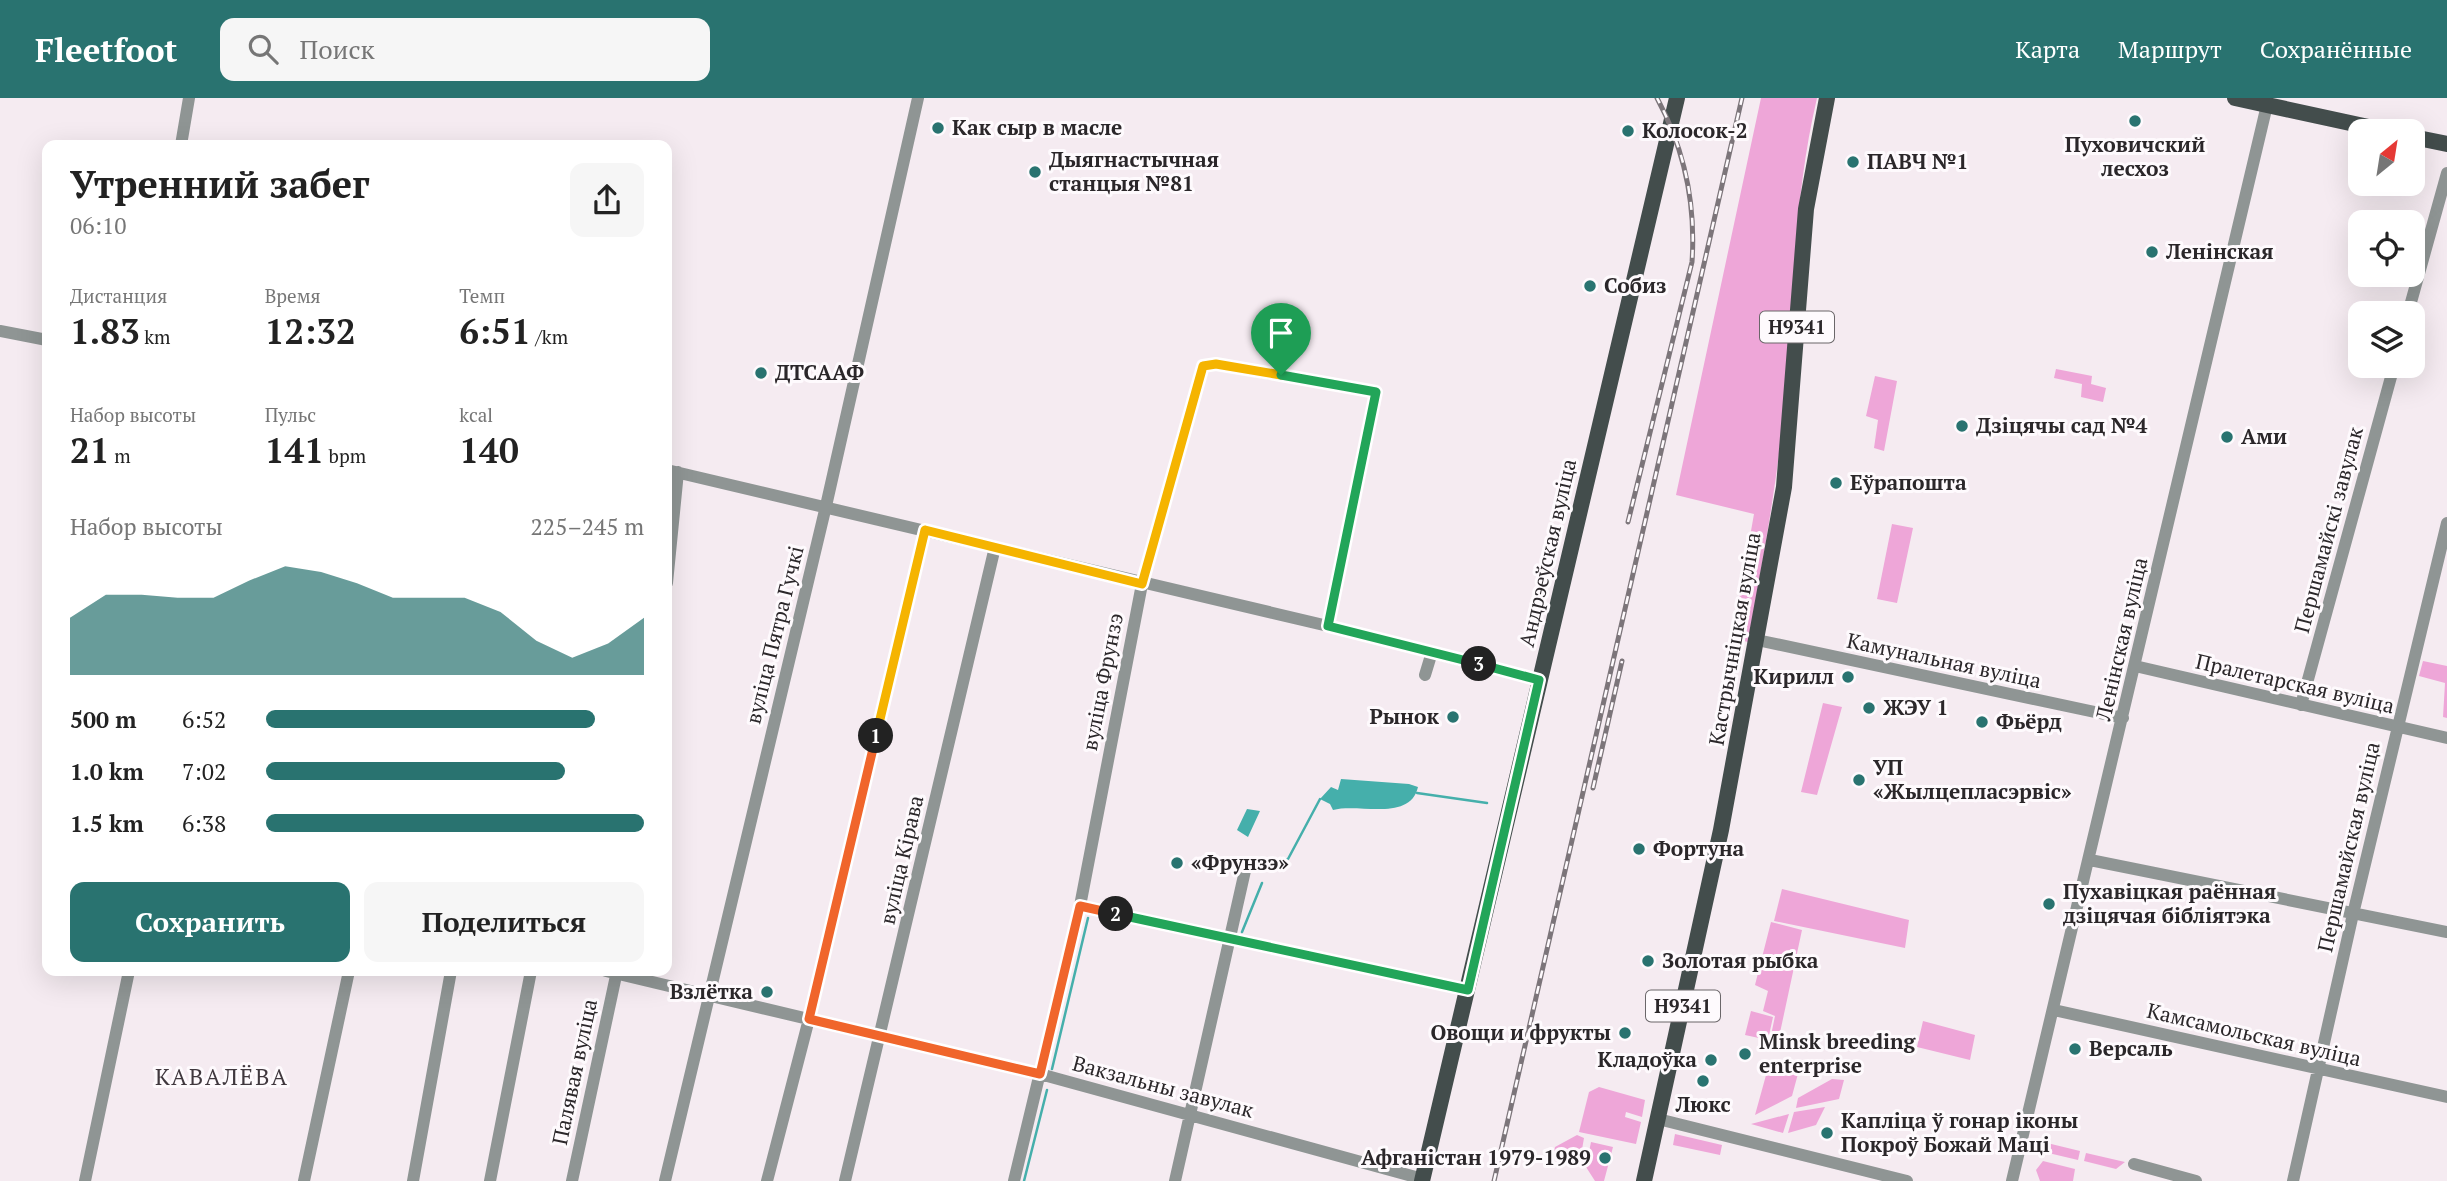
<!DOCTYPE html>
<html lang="ru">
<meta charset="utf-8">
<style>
body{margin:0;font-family:"PT Serif",serif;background:#f6f6f6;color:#222;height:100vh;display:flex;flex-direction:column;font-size:26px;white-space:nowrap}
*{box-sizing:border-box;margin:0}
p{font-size:23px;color:#767676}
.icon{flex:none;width:38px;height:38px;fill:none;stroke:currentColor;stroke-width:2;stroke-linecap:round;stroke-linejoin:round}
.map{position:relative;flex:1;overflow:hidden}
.sheet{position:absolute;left:42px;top:42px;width:630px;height:836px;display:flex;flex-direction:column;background:#fff;border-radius:14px;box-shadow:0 7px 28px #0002}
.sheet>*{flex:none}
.needle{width:46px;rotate:30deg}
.fabs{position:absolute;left:2348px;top:21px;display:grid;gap:14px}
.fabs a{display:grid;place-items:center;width:77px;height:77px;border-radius:14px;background:#fff;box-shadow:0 7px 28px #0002;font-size:35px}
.pin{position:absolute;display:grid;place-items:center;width:60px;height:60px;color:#fff;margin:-72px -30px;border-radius:50% 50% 50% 0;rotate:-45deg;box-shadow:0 0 7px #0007}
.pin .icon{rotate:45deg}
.km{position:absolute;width:35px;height:35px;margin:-18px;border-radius:50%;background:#222;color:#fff;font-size:19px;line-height:35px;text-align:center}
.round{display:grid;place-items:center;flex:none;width:74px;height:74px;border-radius:14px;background:#f6f6f6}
.summary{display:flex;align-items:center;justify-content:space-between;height:119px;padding:0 28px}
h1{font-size:38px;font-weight:700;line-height:52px}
.stats{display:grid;grid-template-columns:repeat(3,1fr);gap:10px;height:119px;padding:7px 28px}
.stats div{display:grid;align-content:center}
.stats b{font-size:35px;font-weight:700}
.stats small{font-size:19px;font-weight:400}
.stats p{font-size:19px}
.chart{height:196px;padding:14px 28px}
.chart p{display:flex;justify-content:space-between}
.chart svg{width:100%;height:126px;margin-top:7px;fill:#297370;opacity:.7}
.button{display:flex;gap:14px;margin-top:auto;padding:14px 28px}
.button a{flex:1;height:80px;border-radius:14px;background:#297370;color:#fff;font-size:28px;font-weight:700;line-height:80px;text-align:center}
.button a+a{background:#f6f6f6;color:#222}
ul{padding:0 28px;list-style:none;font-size:23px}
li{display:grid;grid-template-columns:112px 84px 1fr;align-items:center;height:52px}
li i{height:18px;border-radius:9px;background:#297370}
header{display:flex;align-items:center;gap:42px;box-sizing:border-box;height:98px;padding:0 35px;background:#297370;color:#fff}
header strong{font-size:33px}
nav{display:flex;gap:38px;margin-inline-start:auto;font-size:24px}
.search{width:490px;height:63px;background:#f6f6f6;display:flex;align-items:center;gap:18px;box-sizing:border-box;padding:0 24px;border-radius:14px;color:#767676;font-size:26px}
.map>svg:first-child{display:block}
</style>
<header>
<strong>Fleetfoot</strong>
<div class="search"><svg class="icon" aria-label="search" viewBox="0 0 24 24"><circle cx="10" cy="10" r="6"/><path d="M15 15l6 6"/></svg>Поиск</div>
<nav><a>Карта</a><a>Маршрут</a><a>Сохранённые</a></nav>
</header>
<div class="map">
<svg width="2447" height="1083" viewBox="0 0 2447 1083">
<rect width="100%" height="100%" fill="#f5ebf1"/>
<!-- green -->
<path fill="#eea6d8" d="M1761,0H1817C1796,89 1794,179 1788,270C1781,362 1765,452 1748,544L1732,540L1754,416L1676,397Z
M2056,271L2092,278L2091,286L2106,290L2103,304L2081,299L2082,286L2054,280Z
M1875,278L1897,283L1884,353L1874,350L1878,322L1866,318Z
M1892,426L1913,430L1897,505L1877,501Z
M2423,563L2447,568V620L2443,619L2445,585L2419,578Z
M1823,605L1842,609L1817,697L1801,694Z
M1782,791L1909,822L1905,850L1774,823Z
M1771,824L1802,832L1778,944L1770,942L1775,918L1763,913L1768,893L1755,887Z
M1751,913L1773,919L1768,942L1745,937Z
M1923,923L1975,937L1970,962L1917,949Z
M1773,967L1799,972L1792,998L1755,1017L1768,970Z
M1832,981L1844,982L1839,1001L1796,1010L1798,1000Z
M1599,989L1645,1002L1642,1019L1626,1014L1625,1019L1641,1024L1636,1046L1579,1034L1589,994Z
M1825,1009L1816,1027L1788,1035L1794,1014Z
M1789,1016L1783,1035L1751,1026Z
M1675,1036L1722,1047L1720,1057L1673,1047Z
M1577,1037L1584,1040L1580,1063L1553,1060L1555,1049Z
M1591,1044L1613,1049L1604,1083H1595L1586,1069Z
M2043,1044L2080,1053L2078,1062L2040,1053Z
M2086,1055L2125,1064L2116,1071L2084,1063Z
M2043,1063L2075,1071L2073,1083H2040L2036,1072Z"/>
<!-- water -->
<path fill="#45afab" d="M1341,681L1409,686L1418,689C1410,724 1359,705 1333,712L1330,706L1320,701L1331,689L1338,692Z
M1247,711L1260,713L1248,739L1237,732Z"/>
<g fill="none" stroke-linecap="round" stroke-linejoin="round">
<!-- stream -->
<path stroke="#45afab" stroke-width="2.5" d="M1417,695L1487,705
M1267,769L1288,761L1320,701
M1242,834L1262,785
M1052,971L1088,820
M1024,1083L1047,992"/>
<!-- minor -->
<path stroke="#8f9594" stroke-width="12" d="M181,47L189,0
M2408,215L2447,75
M0,233L47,242
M667,372L1328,528L1539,582
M667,485L678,374
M1757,542L2123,620
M2135,568L2447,640
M1425,577L1432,554
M2301,607L2394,268
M2090,762L2447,834
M1080,808L1468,892
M606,873L1040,976L1423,1081
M2054,912L2447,999
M1658,1021L1907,1083
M2134,1066L2196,1083
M85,1083L129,873
M304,1083L349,873
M413,1083L451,873
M490,1083L531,873
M572,1083L617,873
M665,1083L826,408L918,0
M767,1083L809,921L925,432
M845,1083L995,449
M1014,1083L1080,808L1142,486L1203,268L1216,266L1376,294L1328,528
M1175,1083L1247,764
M2012,1083L2267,7
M2293,1083L2353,816L2447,425"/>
<!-- major -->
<path stroke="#434d4c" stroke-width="16" d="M2235,0L2387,33
M2413,39L2447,46
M1422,1083L1677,0
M1644,1083L1721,732L1784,389L1806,111L1827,0"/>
<defs>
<path id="rail" d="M1628,424L1692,164C1696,105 1685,52 1657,0
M1593,690L1622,563
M1494,1083L1742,0"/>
</defs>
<!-- rail casing -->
<use href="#rail" stroke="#7c757a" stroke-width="5"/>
<!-- rail -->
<use href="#rail" stroke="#fefafd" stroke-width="2.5" stroke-dasharray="8" stroke-linecap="butt"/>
</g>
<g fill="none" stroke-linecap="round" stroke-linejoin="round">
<defs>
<path id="split-1" d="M876,638L925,432L1142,486L1203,268L1216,266L1281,277"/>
<path id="split-2" d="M876,638L809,921L1040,976L1080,808L1116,816"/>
<path id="split-3" d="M1116,816L1468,892L1539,582L1479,566"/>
<path id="split-4" d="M1281,277L1376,294L1328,528L1479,566"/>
</defs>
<!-- split-1 casing -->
<use href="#split-1" stroke="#fff" stroke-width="14"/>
<!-- split-2 casing -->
<use href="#split-2" stroke="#fff" stroke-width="14"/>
<!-- split-3 casing -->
<use href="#split-3" stroke="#fff" stroke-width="14"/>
<!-- split-4 casing -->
<use href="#split-4" stroke="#fff" stroke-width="14"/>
<!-- split-1 -->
<use href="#split-1" stroke="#f5b400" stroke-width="9"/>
<!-- split-2 -->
<use href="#split-2" stroke="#f0652b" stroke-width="9"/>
<!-- split-3 -->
<use href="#split-3" stroke="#22a559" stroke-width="9"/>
<!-- split-4 -->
<use href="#split-4" stroke="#22a559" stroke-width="9"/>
</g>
<!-- markers -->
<g fill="#297370" stroke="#fefafd" stroke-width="2.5">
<circle cx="2135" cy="23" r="7"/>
<circle cx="938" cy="30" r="7"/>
<circle cx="1628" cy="33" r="7"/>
<circle cx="1853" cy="64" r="7"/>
<circle cx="1035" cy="74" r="7"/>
<circle cx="2152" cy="154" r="7"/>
<circle cx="1590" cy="188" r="7"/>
<circle cx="761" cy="275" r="7"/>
<circle cx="1962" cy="328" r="7"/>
<circle cx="2227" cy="339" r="7"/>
<circle cx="1836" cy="385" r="7"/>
<circle cx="1848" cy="579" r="7"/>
<circle cx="1869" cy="610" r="7"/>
<circle cx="1453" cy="619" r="7"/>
<circle cx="1982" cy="624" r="7"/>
<circle cx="1859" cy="682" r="7"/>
<circle cx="1639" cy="751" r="7"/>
<circle cx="1177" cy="765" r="7"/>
<circle cx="2049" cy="806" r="7"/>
<circle cx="1648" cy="863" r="7"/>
<circle cx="767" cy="894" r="7"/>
<circle cx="1625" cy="935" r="7"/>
<circle cx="2075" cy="951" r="7"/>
<circle cx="1745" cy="956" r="7"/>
<circle cx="1711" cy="962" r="7"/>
<circle cx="1703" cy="983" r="7"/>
<circle cx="1827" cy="1035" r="7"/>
<circle cx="1605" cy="1060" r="7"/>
</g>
<g text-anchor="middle" stroke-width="6" stroke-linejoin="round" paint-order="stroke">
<!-- shield labels -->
<g fill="#fefafd" stroke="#6a6669" stroke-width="2">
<rect x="1760" y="213.5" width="74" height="31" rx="5"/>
<rect x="1646" y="892.5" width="74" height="31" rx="5"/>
</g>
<g font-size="19" font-weight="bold" fill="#2b272a">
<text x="1797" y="236">Н9341</text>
<text x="1683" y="915">Н9341</text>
</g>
<!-- poi labels -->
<g font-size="21" font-weight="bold" fill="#2b272a" stroke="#fefafd" text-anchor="start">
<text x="952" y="37">Как сыр в масле</text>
<text x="1642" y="40">Колосок-2</text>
<text x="2135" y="54" text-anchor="middle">Пуховичский<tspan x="2135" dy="24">лесхоз</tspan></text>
<text x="1049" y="69">Дыягнастычная<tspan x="1049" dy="24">станцыя №81</tspan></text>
<text x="1867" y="71">ПАВЧ №1</text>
<text x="2166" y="161">Ленінская</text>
<text x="1604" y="195">Собиз</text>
<text x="775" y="282">ДТСААФ</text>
<text x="1976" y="335">Дзіцячы сад №4</text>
<text x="2241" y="346">Ами</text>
<text x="1850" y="392">Еўрапошта</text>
<text x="1834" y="586" text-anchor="end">Кирилл</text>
<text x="1883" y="617">ЖЭУ 1</text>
<text x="1439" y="626" text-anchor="end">Рынок</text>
<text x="1996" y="631">Фьёрд</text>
<text x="1873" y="677">УП<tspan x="1873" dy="24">«Жылцепласэрвіс»</tspan></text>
<text x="1653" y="758">Фортуна</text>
<text x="1191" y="772">«Фрунзэ»</text>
<text x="2063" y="801">Пухавіцкая раённая<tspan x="2063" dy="24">дзіцячая бібліятэка</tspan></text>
<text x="1662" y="870">Золотая рыбка</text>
<text x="753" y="901" text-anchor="end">Взлётка</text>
<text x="1611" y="942" text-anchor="end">Овощи и фрукты</text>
<text x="1759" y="951">Minsk breeding<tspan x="1759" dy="24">enterprise</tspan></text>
<text x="2089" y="958">Версаль</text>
<text x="1697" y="969" text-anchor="end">Кладоўка</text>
<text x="1703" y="1014" text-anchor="middle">Люкс</text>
<text x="1841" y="1030">Капліца ў гонар іконы<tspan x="1841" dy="24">Покроў Божай Маці</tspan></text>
<text x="1591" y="1067" text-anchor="end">Афганістан 1979-1989</text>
</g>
<!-- street labels -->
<g font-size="21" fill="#2b272a" stroke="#fefafd">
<text transform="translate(2329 432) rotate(-75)" y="7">Першамайскі завулак</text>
<text transform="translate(1548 455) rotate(-77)" y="7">Андрэеўская вуліца</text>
<text transform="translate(775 537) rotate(-76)" y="7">вуліца Пятра Гучкі</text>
<text transform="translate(1735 541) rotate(-80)" y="7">Кастрычніцкая вуліца</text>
<text transform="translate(2122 541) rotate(-77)" y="7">Ленінская вуліца</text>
<text transform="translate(1944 563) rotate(12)" y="7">Камунальная вуліца</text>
<text transform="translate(1103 584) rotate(-79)" y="7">вуліца Фрунзэ</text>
<text transform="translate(2295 586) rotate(13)" y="7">Пралетарская вуліца</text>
<text transform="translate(2349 749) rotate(-77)" y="7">Першамайская вуліца</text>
<text transform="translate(902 762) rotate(-77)" y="7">вуліца Кірава</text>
<text transform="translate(2254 937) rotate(13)" y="7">Камсамольская вуліца</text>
<text transform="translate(575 974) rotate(-78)" y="7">Палявая вуліца</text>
<text transform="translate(1163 989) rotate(15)" y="7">Вакзальны завулак</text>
</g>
<!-- neighbourhood labels -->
<g font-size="23" letter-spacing="2" fill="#40383e" stroke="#fefafd">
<text x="222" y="987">КАВАЛЁВА</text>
</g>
</g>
</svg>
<div class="fabs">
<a><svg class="needle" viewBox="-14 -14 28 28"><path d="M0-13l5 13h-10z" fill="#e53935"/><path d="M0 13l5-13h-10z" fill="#767676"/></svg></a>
<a><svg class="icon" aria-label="locate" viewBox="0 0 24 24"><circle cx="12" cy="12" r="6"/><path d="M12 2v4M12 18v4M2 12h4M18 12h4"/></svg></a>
<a><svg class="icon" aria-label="layers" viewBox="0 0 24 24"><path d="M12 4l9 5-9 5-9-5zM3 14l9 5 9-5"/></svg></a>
</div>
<div class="pin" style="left:1281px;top:277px;background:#1e9e55"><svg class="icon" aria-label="arrive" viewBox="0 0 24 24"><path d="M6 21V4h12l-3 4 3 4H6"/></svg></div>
<b class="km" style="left:876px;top:638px">1</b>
<b class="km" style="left:1116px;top:816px">2</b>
<b class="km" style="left:1479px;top:566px">3</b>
<section class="sheet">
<div class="summary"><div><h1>Утренний забег</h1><p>06:10</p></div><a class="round"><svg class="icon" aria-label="share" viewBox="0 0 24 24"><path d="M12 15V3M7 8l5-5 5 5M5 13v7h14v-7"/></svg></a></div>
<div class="stats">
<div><p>Дистанция</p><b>1.83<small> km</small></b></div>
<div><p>Время</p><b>12:32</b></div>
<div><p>Темп</p><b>6:51<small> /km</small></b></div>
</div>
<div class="stats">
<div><p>Набор высоты</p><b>21<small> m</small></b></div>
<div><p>Пульс</p><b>141<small> bpm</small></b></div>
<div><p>kcal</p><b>140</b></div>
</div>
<div class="chart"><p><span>Набор высоты</span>225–245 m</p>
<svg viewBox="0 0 160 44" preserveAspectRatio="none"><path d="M0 44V24L10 16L20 16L30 17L40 17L50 11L60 6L70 8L80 12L90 17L100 17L110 17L120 22L130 32L140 38L150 33L160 24V44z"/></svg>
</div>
<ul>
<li><b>500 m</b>6:52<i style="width:87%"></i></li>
<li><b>1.0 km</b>7:02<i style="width:79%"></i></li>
<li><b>1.5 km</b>6:38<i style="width:100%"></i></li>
</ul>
<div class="button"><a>Сохранить</a><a>Поделиться</a></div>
</section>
</div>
